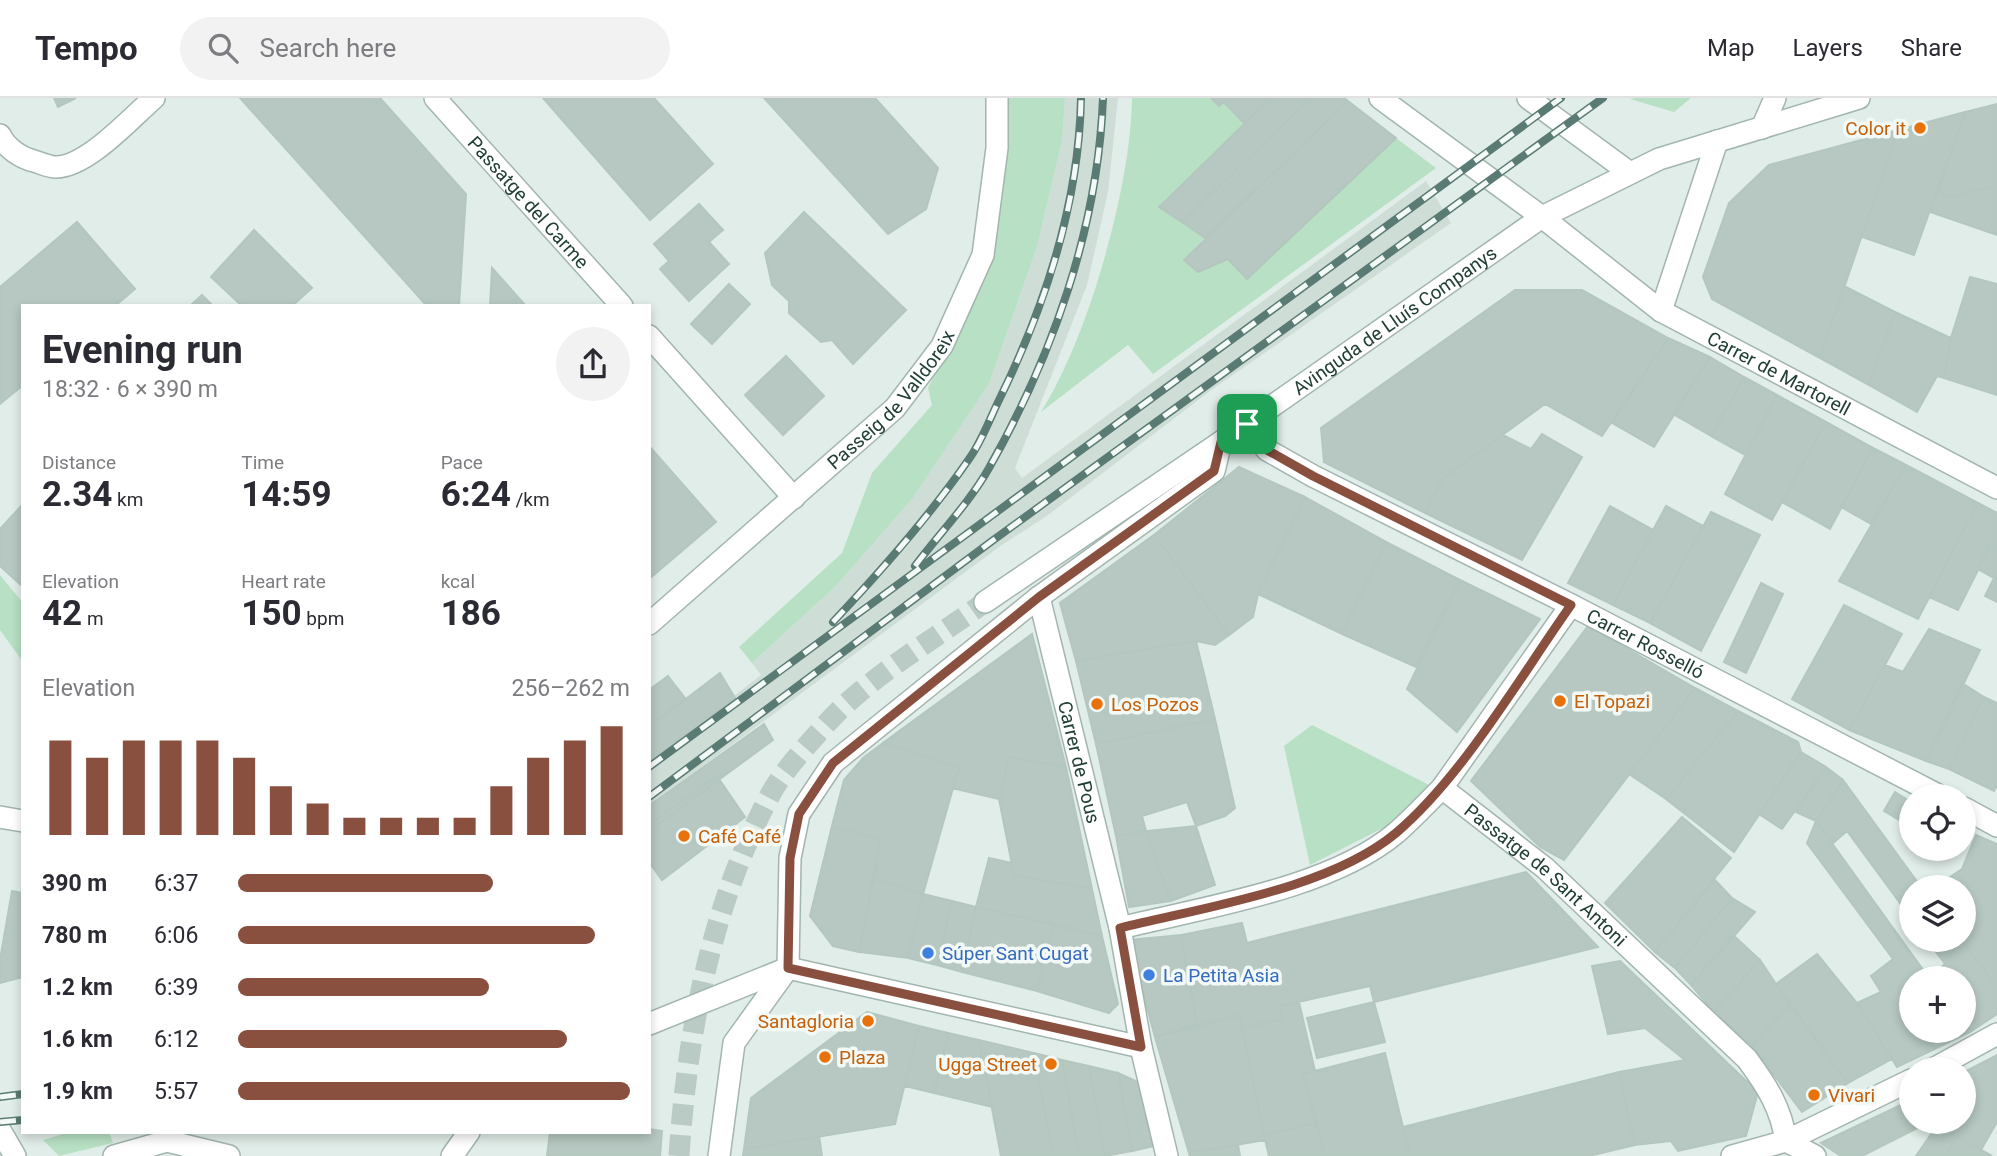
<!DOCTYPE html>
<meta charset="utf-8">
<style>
body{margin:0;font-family:Roboto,sans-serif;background:#f2f2f3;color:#2b2b33;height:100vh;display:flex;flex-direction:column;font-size:26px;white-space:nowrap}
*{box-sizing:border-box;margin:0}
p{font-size:23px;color:#7c7c81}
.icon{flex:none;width:38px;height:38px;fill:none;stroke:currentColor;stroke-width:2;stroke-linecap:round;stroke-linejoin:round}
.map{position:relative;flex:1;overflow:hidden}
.side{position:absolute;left:21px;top:206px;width:630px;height:830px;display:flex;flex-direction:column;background:#fff;border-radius:0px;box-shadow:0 4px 10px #0003}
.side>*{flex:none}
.tools{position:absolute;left:1899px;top:686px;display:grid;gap:14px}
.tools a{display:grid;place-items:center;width:77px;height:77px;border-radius:50%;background:#fff;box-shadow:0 4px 10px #0003;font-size:35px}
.pin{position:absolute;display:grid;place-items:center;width:60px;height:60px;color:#fff;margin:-30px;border-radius:14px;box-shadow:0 4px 10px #0006}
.round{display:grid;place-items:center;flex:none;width:74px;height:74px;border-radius:37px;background:#f2f2f3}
.overview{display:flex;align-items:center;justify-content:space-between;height:119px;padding:0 21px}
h1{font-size:38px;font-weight:700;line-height:52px}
.metrics{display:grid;grid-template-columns:repeat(3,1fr);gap:10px;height:119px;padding:7px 21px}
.metrics div{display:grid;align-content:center}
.metrics b{font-size:35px;font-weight:700}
.metrics small{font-size:19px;font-weight:400}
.metrics p{font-size:19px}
.chart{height:196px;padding:14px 21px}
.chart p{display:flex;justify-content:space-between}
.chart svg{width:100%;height:126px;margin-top:7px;stroke:#895040;stroke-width:6}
ul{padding:0 21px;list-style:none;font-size:23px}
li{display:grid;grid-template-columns:112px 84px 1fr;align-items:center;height:52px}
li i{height:18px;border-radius:9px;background:#895040}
header{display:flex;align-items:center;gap:42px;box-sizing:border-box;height:98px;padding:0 35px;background:#fff;border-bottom:2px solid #e1e1e2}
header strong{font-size:33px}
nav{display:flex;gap:38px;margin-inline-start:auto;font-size:24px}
.search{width:490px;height:63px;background:#f2f2f3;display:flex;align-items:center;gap:18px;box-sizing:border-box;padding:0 24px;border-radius:38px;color:#7c7c81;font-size:26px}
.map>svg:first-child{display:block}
</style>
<header>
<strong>Tempo</strong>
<div class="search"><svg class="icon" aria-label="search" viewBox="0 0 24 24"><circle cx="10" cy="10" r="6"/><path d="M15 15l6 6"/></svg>Search here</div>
<nav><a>Map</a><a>Layers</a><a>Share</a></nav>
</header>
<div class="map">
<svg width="1997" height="1058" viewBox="0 0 1997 1058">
<rect width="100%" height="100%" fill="#e1ede8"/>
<!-- built -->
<path fill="#cfddd7" d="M1065,0H1118L1108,94L1087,187L1015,370L1022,380L1426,83L1451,125L1210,293L1048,417L999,449L649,708V664L761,577L752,565L835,489L913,400L989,286L1037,149L1062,43Z"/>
<!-- green -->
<path fill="#b8e0c4" d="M1007,0H1065L1062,43L1037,149L989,286L913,400L835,489L752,565L739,549L842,455L872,375L932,307L928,290L989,165Z
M1132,0H1271L1159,108L1205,140L1184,161L1198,174L1228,161L1247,181L1396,40L1436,70L1153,276L1128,247L1041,314C1088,240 1131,89 1132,0Z
M1634,0H1691L1674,14L1630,1Z
M0,477L23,505V564L0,532Z
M1312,627L1431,688L1389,727L1310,767L1284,648Z
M70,1034H109L113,1045L59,1058L43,1042Z"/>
<!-- building -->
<path fill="#b6c8c1" stroke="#b3c7bf" stroke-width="2" d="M54,0H76L58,9Z
M240,0H380L466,96L459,208H427Z
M543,0H654L713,66L650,122Z
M764,0H875L938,70L926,111L888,136Z
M1211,0H1271L1244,25L1224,4L1219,8Z
M1271,0H1311L1182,124L1159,109Z
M1311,0H1344L1348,3L1205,140L1182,124Z
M1348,3L1396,40L1247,181L1228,161L1198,174L1184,162Z
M1997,6V87L1952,99L1938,93L1965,14Z
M1965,14L1914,157L1862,139L1898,32Z
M1898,32L1820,260L1712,201L1703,179L1729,105L1769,67Z
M1997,87V137L1930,114L1938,93L1952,99Z
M699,106L723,132L709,144L729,166L689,203L660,171L669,163L654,146Z
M804,114L906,212L853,266L832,242L821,244L789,215V203L772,187L765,155Z
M77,124L135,191L115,208H23V287L0,306V189Z
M254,132L312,190L292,208H242L211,179Z
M492,170L526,208H490Z
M1970,179L1997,186V297L1944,280L1951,240Z
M729,186L750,206L712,246L691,226Z
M1844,188L1895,214L1869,287L1820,260Z
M1515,192H1582L1668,240L1602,338L1545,306L1442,381L1425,415L1324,364L1321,330Z
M202,197L213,208H190Z
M1895,214L1951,240L1944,280L1937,278L1917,314L1869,287Z
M1668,240L1710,259L1654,349L1612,325Z
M786,258L824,298L783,337L745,297Z
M1710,259L1744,279L1711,338L1673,316Z
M1744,279L1777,297L1745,357L1711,338Z
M1777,297L1826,324L1772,422L1725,396Z
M1826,324L1873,350L1830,431L1782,404Z
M1542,336L1582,359L1522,462L1425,415L1442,381L1503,337L1531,351Z
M649,348L716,424L649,481Z
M1873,350L1906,367L1871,426L1841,409Z
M1906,367L1978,405L1918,521L1839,483Z
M1239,369L1305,399L1258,496L1253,519L1229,537L1154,437Z
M1305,399L1386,444L1342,536L1258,496Z
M1978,405L1997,415V434L1958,512L1929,499Z
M23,406V489L0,468V431Z
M1610,408L1653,432L1613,507L1568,485Z
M1666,408L1703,428L1650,525L1613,507Z
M1711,414L1760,437L1701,553L1650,525Z
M1997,434V474L1994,480L1978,471Z
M1154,437L1229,537L1215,547L1196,543L1076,563L1060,505Z
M1386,444L1460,482L1416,569L1342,536Z
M1997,474V504L1985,498Z
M1460,482L1540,521L1457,634L1407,591Z
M1761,485L1783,496L1746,575L1724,564Z
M1844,507L1902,536L1849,632L1792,601Z
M1588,528L1695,590L1564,762L1540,749L1471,683Z
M1929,531L1980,552L1926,663L1849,632L1885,567L1903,574Z
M1032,536L1066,669L1009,659L999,701L952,690L959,669L883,645Z
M1196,543L1215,621L1096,646L1076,563Z
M720,575L735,600L649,664V629Z
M668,578L685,600L649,629V592Z
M1962,585L1984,599L1949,671L1926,663Z
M1695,590L1738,613L1666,701L1629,676Z
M1984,599L1997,605V687L1994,693L1949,671Z
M1738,613L1798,644L1801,654L1734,754L1666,701Z
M1215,621L1235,710L1225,718L1196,728L1187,704L1142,718L1146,733L1116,738L1096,646Z
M764,626L773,642L649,733V708Z
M883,645L959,669L923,796L874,781L880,742L832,728L844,682L863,660Z
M1801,654L1826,669L1782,731L1759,716Z
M1009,659L1066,669L1092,791L1014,777L999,701Z
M1826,669L1843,682L1816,723L1796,714Z
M717,678L745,719L662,782L649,764V727Z
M1843,682L1921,789H1911V820L1847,733L1833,745L1816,723Z
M1895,694L1911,704V729L1884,713Z
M1682,719L1731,760L1655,854L1605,805Z
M1816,723L1929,880H1911V933H1964V925L1970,934L1897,969L1857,905L1881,894L1871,878L1893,861L1807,745Z
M832,728L880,742L859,854L833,848L810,818Z
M1196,728L1215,787L1171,803L1146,733Z
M1146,733L1171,803L1129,809L1116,738Z
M1976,737L1997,746V889L1961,842H1964V789H1935L1962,771Z
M989,760L1012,765L1014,777L1092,791L1102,838L976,809Z
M1526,774L1598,849L1374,904L1370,888L1280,908L1283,922L1242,929L1239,917L1197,926L1181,837L1242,825L1247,845Z
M874,781L923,796L908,860L859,854Z
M1715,782L1732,800L1675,870L1655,854Z
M12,793L23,795V879L0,885V862Z
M923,796L952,803L937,867L908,860Z
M1732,800L1755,814L1691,887L1675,870Z
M952,803L976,809L962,874L937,867Z
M976,809L1054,826L1037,893L962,874Z
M1054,826L1102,838L1118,906L1109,915L1037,893Z
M1181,837L1197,926L1155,939L1129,842Z
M1733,837L1760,862L1714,914L1691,887Z
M1927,842H1961L1997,889V916L1970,934L1964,925V880H1929L1945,866Z
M1817,856L1857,905L1892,961L1848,985L1776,886Z
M1760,862L1790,907L1752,948L1714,914Z
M1620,863L1758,994L1746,1038L1678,1053L1671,1043L1635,1047L1619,974L1685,962L1645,930L1608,936L1592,868Z
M1299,904L1315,973L1303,976L1317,1025L1264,1037L1242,929L1283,922L1280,908Z
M1374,904L1385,944L1317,960L1307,920Z
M1790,907L1848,985L1802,1014L1752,948Z
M867,914L919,928L895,1026L744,1051L751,1000Z
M1239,917L1265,1042L1189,1055L1155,939Z
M919,928L948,935L934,995L905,988Z
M948,935L979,942L992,1009L934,995Z
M979,942L1034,955L1053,1058H1001Z
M1034,955L1062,962L1079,1058H1053Z
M1385,955L1410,1058H1325L1303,976Z
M1997,957V1024L1981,1052L1933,1024H1964V974Z
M1062,962L1089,968L1105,1058H1079Z
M1089,968L1118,975L1132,1053L1105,1058Z
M1619,974L1635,1047L1589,1058H1410L1403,1029Z
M1118,975L1140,985L1154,1048L1132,1053Z
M1903,1006L1911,1011V1024H1929L1862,1058H1841L1821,1045Z
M1317,1025L1325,1058H1269L1264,1037Z
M1938,1026L1957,1038L1946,1058H1916Z
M649,1031L662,1033L660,1058H547L550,1034H649Z
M819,1038L822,1058H743L744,1051Z
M1957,1038L1981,1052L1992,1058H1946Z
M1238,1047L1240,1058H1190L1189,1055Z"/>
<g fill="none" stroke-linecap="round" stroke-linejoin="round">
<!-- minor-tunnel -->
<path stroke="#bacac5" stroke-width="21" stroke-dasharray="21 10" stroke-linecap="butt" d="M679,1058C687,935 711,809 769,699C781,675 810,644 828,624C870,578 935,541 985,504"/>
<defs>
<g id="minor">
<path id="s1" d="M435,0L622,208"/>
<path id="s2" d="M1380,0L1542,119L1661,213L1997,390"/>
<path d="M1528,0L1630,75"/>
<path d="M1762,30L1775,0"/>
<path d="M0,37C6,50 21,60 34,63C41,65 49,69 56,69C87,69 131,20 154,0"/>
<path d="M1661,213L1717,43"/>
<path d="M649,238L794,400"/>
<path id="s3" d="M1247,326L1267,352L1313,378L1571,507L1940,698"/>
<path id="s4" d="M1039,499L1120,830L1141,949L1167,1058"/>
<path id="s5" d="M985,504L1221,344L1542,119L1659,61L1859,0"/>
<path id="s6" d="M649,526L895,310L942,248L983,157L997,50V0"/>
<path d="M1442,690L1571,507"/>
<path d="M1964,710L1997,728"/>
<path d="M0,719L23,723"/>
<path id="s7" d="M1120,830C1204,809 1329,791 1396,735C1412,721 1427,705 1442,690L1545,770L1747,961C1767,988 1781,1010 1786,1043L1815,1058"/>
<path d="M649,926L788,870L1141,949"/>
<path d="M1933,971L1997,936"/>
<path d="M0,1032L15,1058"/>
<path d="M114,1058L167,1043L229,1058"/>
<path d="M452,1058L469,1034"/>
<path d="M719,1058L734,945L788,870L790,760L799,716L833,665L1039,499L1214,373L1221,344"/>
<path d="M1732,1058L1786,1043L1911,982"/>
</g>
</defs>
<!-- minor casing -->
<use href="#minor" stroke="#a3b5af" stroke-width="24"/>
<!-- minor -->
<use href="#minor" stroke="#fff" stroke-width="21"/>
<defs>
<path id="rail" d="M915,468C939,436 970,404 989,370C1053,257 1098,130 1103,0
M833,524C881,473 929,419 969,361C982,343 990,320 1000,300C1046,206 1079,106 1081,0
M649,669L1561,0
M649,699L992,443L1603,0
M0,999L23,996
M0,1024L23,1022"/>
</defs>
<!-- rail casing -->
<use href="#rail" stroke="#5a7b73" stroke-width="8"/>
<!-- rail -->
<use href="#rail" stroke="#f2f9f6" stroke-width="5" stroke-dasharray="16" stroke-linecap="butt"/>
</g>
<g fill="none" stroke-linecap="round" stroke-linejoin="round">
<defs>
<path id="route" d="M1247,326L1267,352L1313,378L1571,507C1520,579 1463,678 1396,735C1329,791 1204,809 1120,830L1141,949L788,870L790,760L799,716L833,665L1039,499L1214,373L1221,344Z"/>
</defs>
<!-- route casing -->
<use href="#route" stroke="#fff" stroke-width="14"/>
<!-- route -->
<use href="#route" stroke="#895040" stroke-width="9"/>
</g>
<!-- markers -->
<g fill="#e8710a" stroke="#f2f9f6" stroke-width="2.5">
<circle cx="1920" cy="30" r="7"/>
<circle cx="1560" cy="603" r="7"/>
<circle cx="1097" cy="606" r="7"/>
<circle cx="684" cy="738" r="7"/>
<circle cx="868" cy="923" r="7"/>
<circle cx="825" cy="959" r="7"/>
<circle cx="1051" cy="966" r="7"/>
<circle cx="1814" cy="997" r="7"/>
</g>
<g fill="#3f7fe0" stroke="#f2f9f6" stroke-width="2.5">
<circle cx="928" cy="855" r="7"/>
<circle cx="1149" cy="877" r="7"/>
</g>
<g text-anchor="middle" stroke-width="7" stroke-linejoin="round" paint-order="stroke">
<!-- food labels -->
<g font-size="19" fill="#c56008" stroke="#f2f9f6" text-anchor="start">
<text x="1906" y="37" text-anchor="end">Color it</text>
<text x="1574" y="610">El Topazi</text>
<text x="1111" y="613">Los Pozos</text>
<text x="698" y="745">Café Café</text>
<text x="854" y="930" text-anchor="end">Santagloria</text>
<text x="839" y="966">Plaza</text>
<text x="1037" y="973" text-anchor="end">Ugga Street</text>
<text x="1828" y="1004">Vivari</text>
</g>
<!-- street labels -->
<g font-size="19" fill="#203f37" stroke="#f2f9f6">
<text dy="7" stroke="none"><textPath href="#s1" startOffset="140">Passatge del Carme</textPath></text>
<text dy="7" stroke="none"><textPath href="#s5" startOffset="497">Avinguda de Lluís Companys</textPath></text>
<text dy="7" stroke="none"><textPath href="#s2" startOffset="486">Carrer de Martorell</textPath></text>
<text dy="7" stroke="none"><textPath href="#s6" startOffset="331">Passeig de Valldoreix</textPath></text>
<text dy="7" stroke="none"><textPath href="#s3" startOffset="458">Carrer Rosselló</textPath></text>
<text dy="7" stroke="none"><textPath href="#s4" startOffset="170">Carrer de Pous</textPath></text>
<text dy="7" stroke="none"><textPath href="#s7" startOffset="494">Passatge de Sant Antoni</textPath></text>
</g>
<!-- shop labels -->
<g font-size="19" fill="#366cbe" stroke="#f2f9f6" text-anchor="start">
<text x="942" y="862">Súper Sant Cugat</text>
<text x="1163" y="884">La Petita Asia</text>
</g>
</g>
</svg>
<div class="tools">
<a><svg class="icon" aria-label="locate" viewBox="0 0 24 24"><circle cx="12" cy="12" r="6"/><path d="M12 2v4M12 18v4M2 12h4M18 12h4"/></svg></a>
<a><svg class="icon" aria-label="layers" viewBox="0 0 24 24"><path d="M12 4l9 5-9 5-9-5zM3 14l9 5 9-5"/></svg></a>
<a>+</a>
<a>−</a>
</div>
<div class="pin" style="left:1247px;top:326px;background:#1e9e55"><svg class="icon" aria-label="arrive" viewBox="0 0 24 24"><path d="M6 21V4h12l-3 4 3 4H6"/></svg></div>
<section class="side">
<div class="overview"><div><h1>Evening run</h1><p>18:32 · 6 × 390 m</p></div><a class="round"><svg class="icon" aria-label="share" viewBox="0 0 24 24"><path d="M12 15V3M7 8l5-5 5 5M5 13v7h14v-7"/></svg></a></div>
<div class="metrics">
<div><p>Distance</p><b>2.34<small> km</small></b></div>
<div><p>Time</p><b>14:59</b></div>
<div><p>Pace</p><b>6:24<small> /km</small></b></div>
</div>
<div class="metrics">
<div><p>Elevation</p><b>42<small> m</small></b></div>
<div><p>Heart rate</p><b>150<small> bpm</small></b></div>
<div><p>kcal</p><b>186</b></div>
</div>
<div class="chart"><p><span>Elevation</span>256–262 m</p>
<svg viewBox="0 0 160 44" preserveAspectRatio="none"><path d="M5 44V11M15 44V17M25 44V11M35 44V11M45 44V11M55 44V17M65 44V27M75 44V33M85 44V38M95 44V38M105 44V38M115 44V38M125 44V27M135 44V17M145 44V11M155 44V6"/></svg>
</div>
<ul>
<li><b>390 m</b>6:37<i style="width:65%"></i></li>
<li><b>780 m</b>6:06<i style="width:91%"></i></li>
<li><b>1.2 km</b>6:39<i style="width:64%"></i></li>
<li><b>1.6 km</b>6:12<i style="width:84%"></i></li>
<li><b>1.9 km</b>5:57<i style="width:100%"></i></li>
</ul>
</section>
</div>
